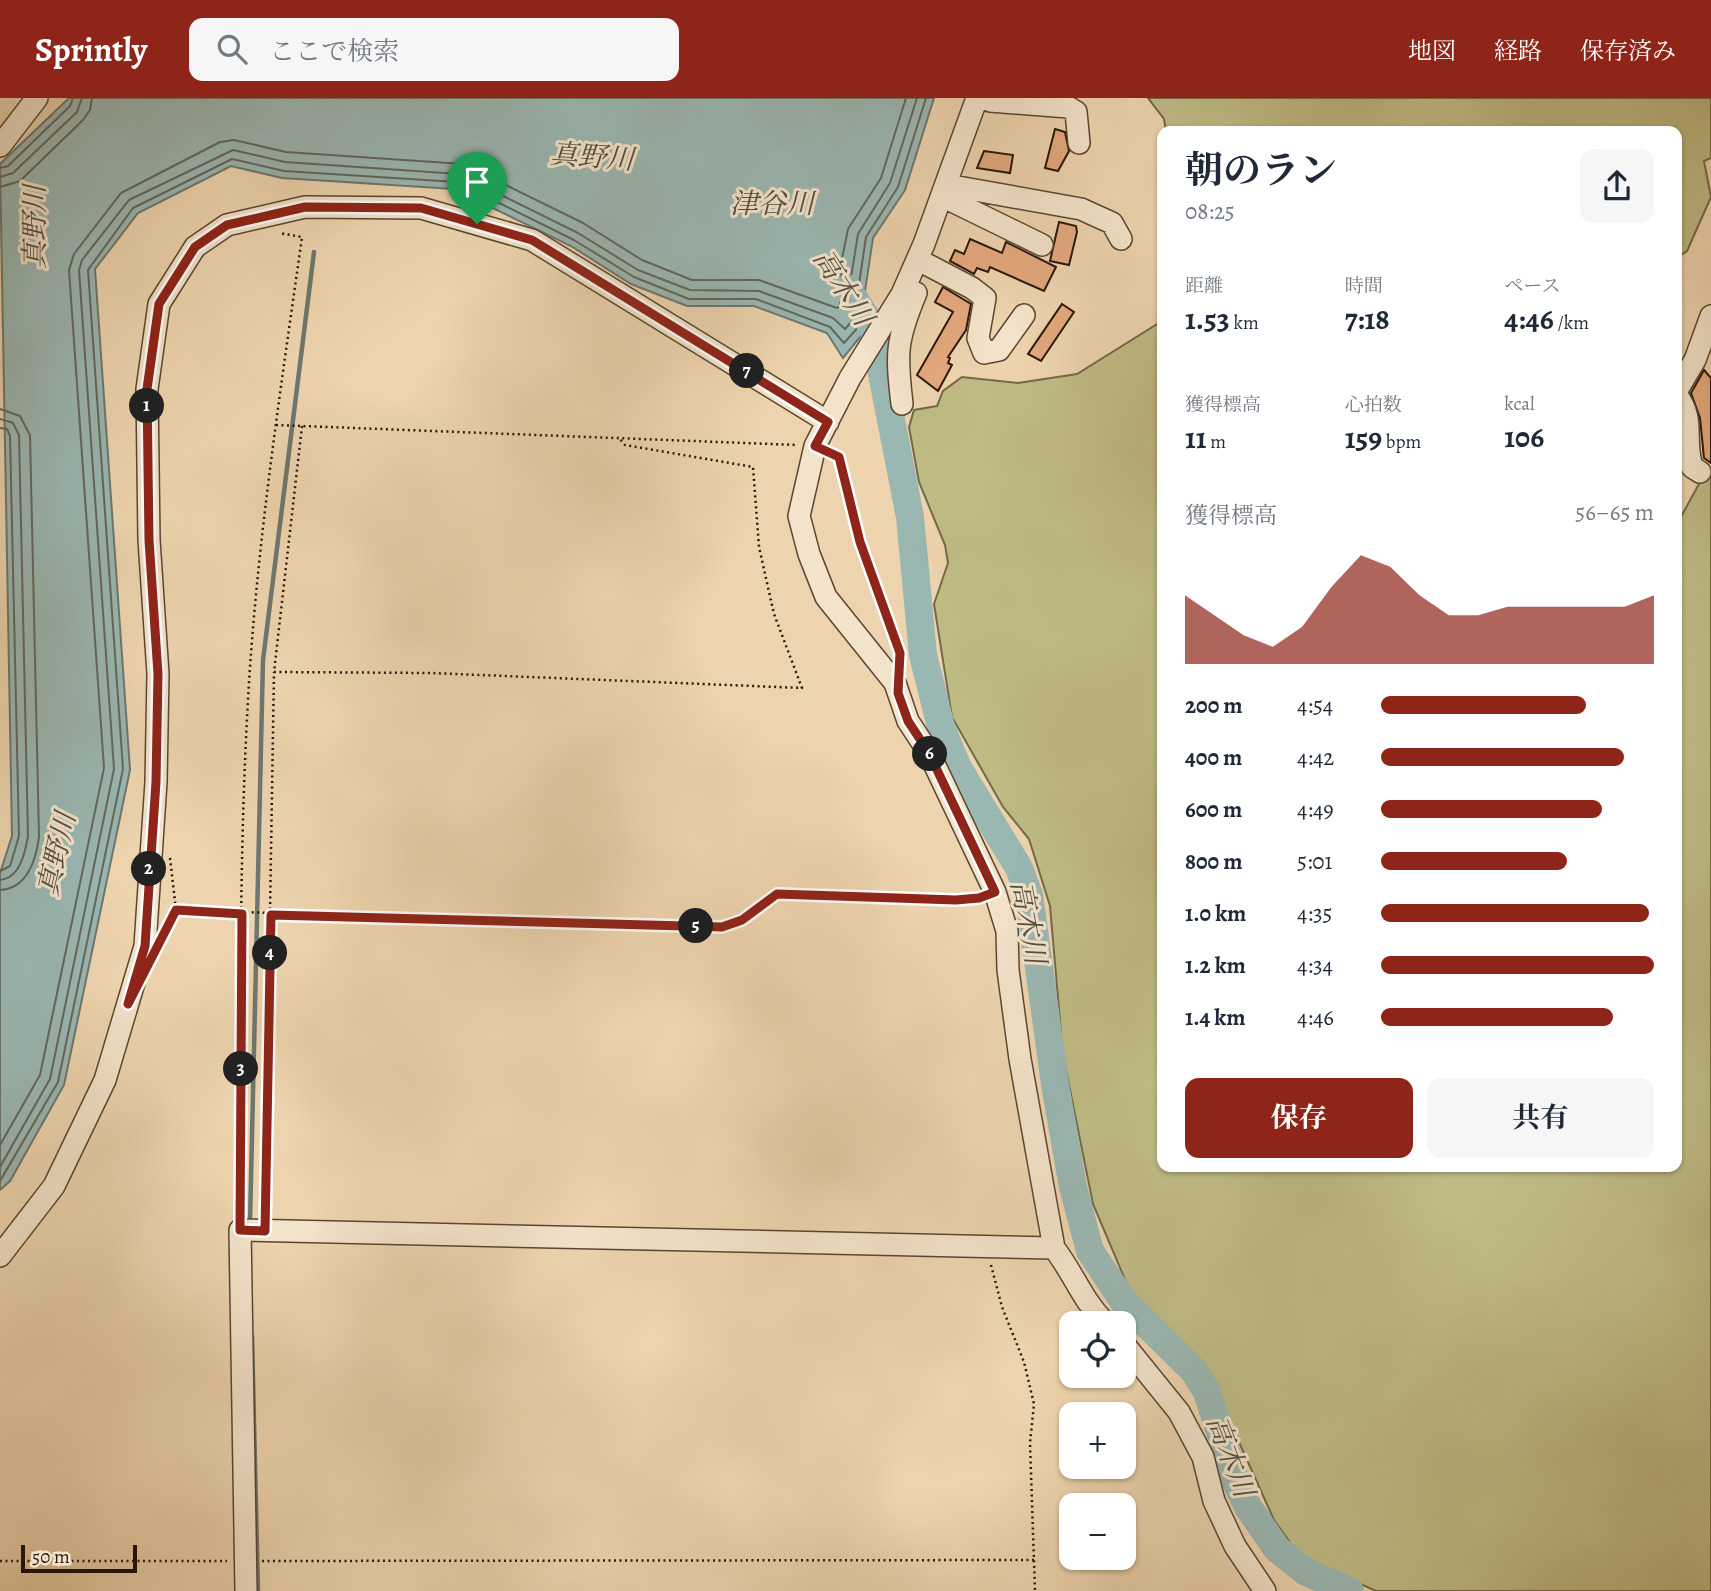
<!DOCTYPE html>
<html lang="ja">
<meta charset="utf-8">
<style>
body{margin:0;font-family:Alegreya,"Noto Serif JP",serif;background:#f6f6f7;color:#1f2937;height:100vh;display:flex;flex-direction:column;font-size:26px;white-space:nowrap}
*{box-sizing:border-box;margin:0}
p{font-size:23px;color:#747a83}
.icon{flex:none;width:38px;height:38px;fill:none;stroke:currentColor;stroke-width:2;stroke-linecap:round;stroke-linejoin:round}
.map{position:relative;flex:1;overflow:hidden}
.details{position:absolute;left:1157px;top:28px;width:525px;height:1046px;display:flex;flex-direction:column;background:#fff;border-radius:14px;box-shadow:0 2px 5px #0004}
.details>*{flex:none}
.fabs{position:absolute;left:1059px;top:1213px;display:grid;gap:14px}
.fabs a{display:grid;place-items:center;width:77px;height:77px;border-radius:14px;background:#fff;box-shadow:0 2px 5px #0004;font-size:35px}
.scale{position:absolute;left:21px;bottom:18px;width:116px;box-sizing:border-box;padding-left:7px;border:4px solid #29170a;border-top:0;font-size:19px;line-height:24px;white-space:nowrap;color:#29170a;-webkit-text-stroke:5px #f3e3ca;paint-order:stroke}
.pin{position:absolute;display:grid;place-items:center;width:60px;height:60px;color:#fff;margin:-72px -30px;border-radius:50% 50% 50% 0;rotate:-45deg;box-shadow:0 0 7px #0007}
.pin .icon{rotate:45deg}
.km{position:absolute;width:35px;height:35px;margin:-18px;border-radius:50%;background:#222;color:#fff;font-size:19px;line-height:35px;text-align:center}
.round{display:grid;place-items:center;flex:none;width:74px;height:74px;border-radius:14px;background:#f6f6f7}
.headline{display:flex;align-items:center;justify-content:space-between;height:119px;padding:0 28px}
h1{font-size:38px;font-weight:700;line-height:52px}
.figures{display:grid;grid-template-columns:repeat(3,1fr);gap:10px;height:119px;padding:7px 28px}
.figures div{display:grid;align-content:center}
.figures b{font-size:30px;font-weight:700}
.figures small{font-size:19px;font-weight:400}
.figures p{font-size:19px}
.chart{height:196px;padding:14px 28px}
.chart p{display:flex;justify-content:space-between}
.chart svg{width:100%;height:126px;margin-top:7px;fill:#8f2418;opacity:.7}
.cta{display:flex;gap:14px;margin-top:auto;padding:14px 28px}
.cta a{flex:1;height:80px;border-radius:14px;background:#8f2418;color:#fff;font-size:28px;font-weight:700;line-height:80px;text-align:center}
.cta a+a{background:#f6f6f7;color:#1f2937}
ul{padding:0 28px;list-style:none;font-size:23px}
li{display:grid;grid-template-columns:112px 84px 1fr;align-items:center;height:52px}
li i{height:18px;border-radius:9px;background:#8f2418}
header{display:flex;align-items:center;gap:42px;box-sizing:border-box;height:98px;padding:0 35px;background:#8f2418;color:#fff}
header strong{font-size:33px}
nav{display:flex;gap:38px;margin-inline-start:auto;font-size:24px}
.search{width:490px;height:63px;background:#f6f6f7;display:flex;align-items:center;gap:18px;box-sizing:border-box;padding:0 24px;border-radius:14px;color:#747a83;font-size:26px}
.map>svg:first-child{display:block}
</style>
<header>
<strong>Sprintly</strong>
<div class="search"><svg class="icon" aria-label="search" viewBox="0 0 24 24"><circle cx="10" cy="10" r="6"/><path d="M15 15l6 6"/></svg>ここで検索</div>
<nav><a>地図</a><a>経路</a><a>保存済み</a></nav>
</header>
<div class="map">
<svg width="1711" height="1493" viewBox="0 0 1711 1493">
<rect width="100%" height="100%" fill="#edd4ae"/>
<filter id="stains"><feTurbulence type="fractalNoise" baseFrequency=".00286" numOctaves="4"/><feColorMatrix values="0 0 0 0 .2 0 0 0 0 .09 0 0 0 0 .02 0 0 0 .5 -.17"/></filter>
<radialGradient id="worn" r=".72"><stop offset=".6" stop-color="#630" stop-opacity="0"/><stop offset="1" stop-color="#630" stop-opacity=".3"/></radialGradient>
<!-- green -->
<path fill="#bfbb85" stroke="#746948" stroke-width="2" d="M1148,0H1711V60L1704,63L1711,99L1687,153L1677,160L1676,33H1166L1164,21Z
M1162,223V1069H1676V428L1700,384L1711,379V1493H1376L1322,1469L1294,1450L1274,1422L1225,1313L1196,1258L1129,1191L1093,1106L1063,957L1050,808L1029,741L1003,709L952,619L934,506L948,465L945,447L919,384L909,329L914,312L937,308L943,293L962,279L1018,285L1077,276Z"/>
<!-- water -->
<path fill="#9ab7b2" stroke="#6d776f" stroke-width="2" d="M69,0H934L905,92L873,140L865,193L869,228L843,260L827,235L754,208H687L631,186L571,148L454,91L282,80L231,68L138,115L95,171L130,672L64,987L10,1083L0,1092V775L12,738L0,66Z"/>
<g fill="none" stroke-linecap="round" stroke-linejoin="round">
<!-- shore -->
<path stroke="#62675e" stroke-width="2" d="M0,70L8,68L70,8L73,0
M0,79L13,75L77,14L82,0
M0,89L20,83L83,22L90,12L92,0
M0,311L20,318L30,337L39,739C36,762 27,791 0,792
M0,321L13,325L19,337L28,738C25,755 20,780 0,782
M0,330L7,331L10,338L19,738L10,768L0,773
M0,1047L40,977L104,670L69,172L74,156L121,95L220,44L234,42L286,54L463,66L583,125L642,162L692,182H759L837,210L840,208L842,161L848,131L881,80L906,0
M0,1069L50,981L114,671L79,172L82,162L129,102L233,52L285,64L459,76L578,135L638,172L690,192L759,193L833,220L845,231L852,223L849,192L858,136L890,85L917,0
M0,1083L58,984L123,671L88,172L133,110L232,61L284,73L457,84L574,142L634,179L689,201H756L830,229L844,245L861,226L858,193L866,139L898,89L926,0"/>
<!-- stream -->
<path stroke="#6d776f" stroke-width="4.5" d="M250,1125L263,562L314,154
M252,1238L258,1493"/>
<!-- river -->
<path stroke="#9ab7b2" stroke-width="28" d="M848,191L873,230L910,419L923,557L941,629L958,670L1019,770L1029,797L1055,986L1073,1089L1090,1153L1124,1204L1194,1273L1207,1294L1236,1384L1248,1409L1277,1451L1306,1474L1350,1493"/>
</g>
<!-- building -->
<path fill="#e3a87d" stroke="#29170a" stroke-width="2" d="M1055,31L1065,34L1069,53L1058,73L1045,70Z
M984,53L1013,57L1010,75L977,70Z
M1059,124L1076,128L1077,134L1069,167L1050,163Z
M970,141L1002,155L1006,144L1056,169L1044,193L990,169L988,174L977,170L974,176L950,163L955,152L964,156Z
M943,189L971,206L966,232L948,259L950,260L948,265L952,267L938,293L917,277L953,214L935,204Z
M1062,206L1074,214L1041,263L1028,256Z
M1704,272L1711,280V365L1704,360L1700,320L1691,295Z"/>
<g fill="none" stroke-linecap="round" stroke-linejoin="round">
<defs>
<path id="minor" d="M977,0L924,146L902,196L850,280L815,348L799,418L809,456L826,499L895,585L908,623L929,655L995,794L1007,833L1008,872L1020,961L1054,1150C1074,1176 1081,1200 1105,1225
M990,3L1068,9L1076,14L1079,45
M0,48L37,0
M958,89L1081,111L1112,125L1121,141
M952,103L1042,147
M928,167L972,190L985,200L978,240L984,255L999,252L1024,217
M1676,294L1695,262L1711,218
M1676,296C1696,323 1683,338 1692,369L1700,374
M902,306C896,255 896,243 916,195
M0,1158L54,1088L105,982L145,848L156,684L158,576L149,442L147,291L159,206L195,149L227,127L305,109L421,110L532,142L828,324
M1124,1246L1179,1314L1203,1359L1214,1403L1235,1448L1265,1493
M246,1493L240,1132L1054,1150"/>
</defs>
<!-- minor casing -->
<use href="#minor" stroke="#5a4633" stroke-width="24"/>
<!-- path -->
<path stroke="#29170a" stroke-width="2.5" stroke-dasharray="2 3.5" stroke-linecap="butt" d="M276,327L797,347
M302,328L274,574L431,575L802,590L774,516L759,449L753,369L625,347L618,339
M830,355L839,359L860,444L900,561
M170,760L176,812
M166,833L176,812L722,829L742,822L777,796L979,800
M240,1113C241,932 238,750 250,569C260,425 282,282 302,139L279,135
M265,1114L274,574
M991,1167L1002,1209L1024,1264L1034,1306L1030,1345L1035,1493
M0,1463H227
M262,1463L1035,1462"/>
<!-- minor -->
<use href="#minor" stroke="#f3e3ca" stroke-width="21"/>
</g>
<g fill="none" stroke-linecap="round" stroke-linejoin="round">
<defs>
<path id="route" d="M305,109L421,110L532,142L828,324L815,348L839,359L860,444L900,555L898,595L908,623L929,655L995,794L979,800L956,802L777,796L742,822L722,829L271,817L265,1133L240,1132L242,816L176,812L128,906L145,848L156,684L158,576L149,442L147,291L159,206L195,149L227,127Z"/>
</defs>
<!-- route casing -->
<use href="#route" stroke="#fff" stroke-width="14"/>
<!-- route -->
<use href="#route" stroke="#8f2418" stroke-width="9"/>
</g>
<g text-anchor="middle" stroke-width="6" stroke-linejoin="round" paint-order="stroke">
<!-- water labels -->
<g font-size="28" font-style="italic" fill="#514f45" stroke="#f3e3ca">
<text transform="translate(592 58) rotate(4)" y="10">真野川</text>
<text x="772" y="115">津谷川</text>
<text transform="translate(34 129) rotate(-90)" y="10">真野川</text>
<text transform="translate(844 189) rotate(57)" y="10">高木川</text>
<text transform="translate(56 756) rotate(-77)" y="10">真野川</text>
<text transform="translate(1029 824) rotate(79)" y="10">高木川</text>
<text transform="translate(1231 1358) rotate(69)" y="10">高木川</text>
</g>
</g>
<rect width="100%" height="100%" filter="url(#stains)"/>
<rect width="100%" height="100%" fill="url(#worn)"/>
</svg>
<div class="fabs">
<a><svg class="icon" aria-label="locate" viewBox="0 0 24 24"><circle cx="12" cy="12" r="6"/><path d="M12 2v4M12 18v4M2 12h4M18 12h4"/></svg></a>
<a>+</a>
<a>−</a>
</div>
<div class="scale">50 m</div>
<div class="pin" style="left:477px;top:126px;background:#1e9e55"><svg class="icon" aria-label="arrive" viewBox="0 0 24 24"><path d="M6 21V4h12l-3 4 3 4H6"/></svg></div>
<b class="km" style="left:147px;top:308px">1</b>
<b class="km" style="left:149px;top:771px">2</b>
<b class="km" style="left:241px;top:971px">3</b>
<b class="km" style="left:270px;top:855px">4</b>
<b class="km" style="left:696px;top:828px">5</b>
<b class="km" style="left:930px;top:656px">6</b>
<b class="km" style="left:747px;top:273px">7</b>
<section class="details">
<div class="headline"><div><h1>朝のラン</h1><p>08:25</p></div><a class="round"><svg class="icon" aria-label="share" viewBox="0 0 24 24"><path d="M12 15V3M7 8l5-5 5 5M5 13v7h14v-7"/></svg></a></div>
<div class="figures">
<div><p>距離</p><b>1.53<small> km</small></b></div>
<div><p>時間</p><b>7:18</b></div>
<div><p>ペース</p><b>4:46<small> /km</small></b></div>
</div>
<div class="figures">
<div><p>獲得標高</p><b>11<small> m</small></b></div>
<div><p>心拍数</p><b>159<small> bpm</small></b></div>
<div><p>kcal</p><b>106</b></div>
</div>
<div class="chart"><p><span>獲得標高</span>56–65 m</p>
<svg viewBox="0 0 160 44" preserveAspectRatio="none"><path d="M0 44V20L10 27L20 34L30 38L40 31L50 17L60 6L70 10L80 20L90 27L100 27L110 24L120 24L130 24L140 24L150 24L160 20V44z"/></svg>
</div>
<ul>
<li><b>200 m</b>4:54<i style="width:75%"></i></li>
<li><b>400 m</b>4:42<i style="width:89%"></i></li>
<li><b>600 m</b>4:49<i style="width:81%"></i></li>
<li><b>800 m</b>5:01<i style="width:68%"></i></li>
<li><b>1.0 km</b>4:35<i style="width:98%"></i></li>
<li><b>1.2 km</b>4:34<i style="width:100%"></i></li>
<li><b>1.4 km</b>4:46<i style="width:85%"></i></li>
</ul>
<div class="cta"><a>保存</a><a>共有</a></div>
</section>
</div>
